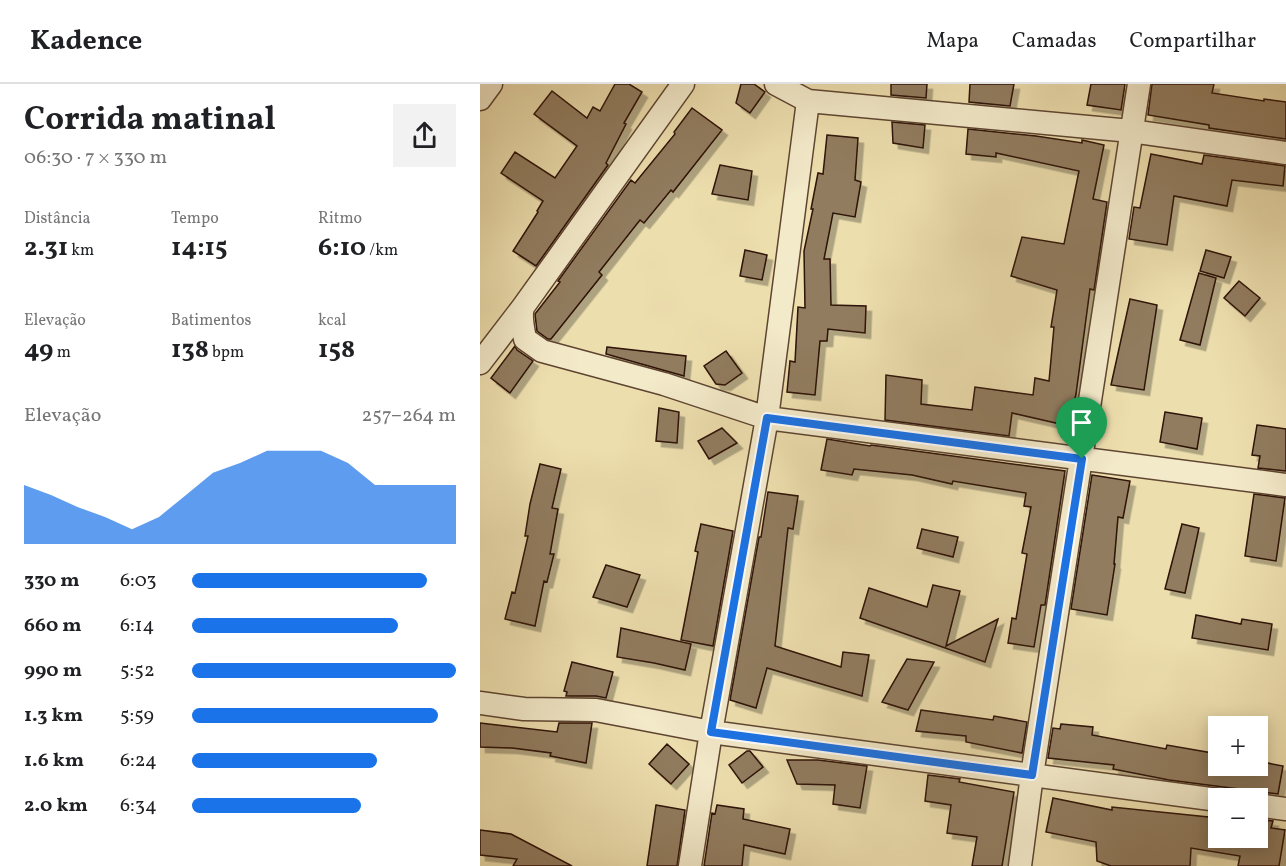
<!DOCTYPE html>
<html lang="pt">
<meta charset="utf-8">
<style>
body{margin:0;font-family:Vollkorn,serif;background:#f2f2f2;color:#202124;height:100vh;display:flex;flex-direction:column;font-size:22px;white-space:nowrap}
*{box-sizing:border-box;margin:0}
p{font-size:20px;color:#757577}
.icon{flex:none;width:33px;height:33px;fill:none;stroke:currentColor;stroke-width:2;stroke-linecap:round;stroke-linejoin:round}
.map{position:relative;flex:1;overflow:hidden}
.sheet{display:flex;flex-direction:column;background:#fff;width:480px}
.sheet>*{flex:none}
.controls{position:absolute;left:728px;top:632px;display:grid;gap:12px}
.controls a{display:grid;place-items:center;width:60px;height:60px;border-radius:0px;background:#fff;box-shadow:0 3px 15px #0003;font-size:30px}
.pin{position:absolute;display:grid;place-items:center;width:51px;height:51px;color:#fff;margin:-62px -26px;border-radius:50% 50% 50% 0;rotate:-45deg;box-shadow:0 0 6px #0007}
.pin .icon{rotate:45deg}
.round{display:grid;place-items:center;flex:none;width:63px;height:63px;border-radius:0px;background:#f2f2f2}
.overview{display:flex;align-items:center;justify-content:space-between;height:102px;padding:0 24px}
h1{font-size:33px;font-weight:700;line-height:45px}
.figures{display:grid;grid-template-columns:repeat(3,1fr);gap:9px;height:102px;padding:6px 24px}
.figures div{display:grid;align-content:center}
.figures b{font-size:26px;font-weight:700}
.figures small{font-size:16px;font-weight:400}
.figures p{font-size:16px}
.chart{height:168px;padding:12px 24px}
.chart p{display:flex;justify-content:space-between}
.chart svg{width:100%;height:108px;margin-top:6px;fill:#1a73e8;opacity:.7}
ul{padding:0 24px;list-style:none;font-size:20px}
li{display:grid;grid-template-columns:96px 72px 1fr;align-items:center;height:45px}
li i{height:15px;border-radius:8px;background:#1a73e8}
header{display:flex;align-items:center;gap:36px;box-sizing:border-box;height:84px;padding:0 30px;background:#fff;border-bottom:2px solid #e0e0e0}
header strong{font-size:28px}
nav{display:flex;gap:33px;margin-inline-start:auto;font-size:21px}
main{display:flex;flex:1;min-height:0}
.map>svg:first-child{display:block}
</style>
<header>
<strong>Kadence</strong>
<nav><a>Mapa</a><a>Camadas</a><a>Compartilhar</a></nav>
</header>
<main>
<section class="sheet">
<div class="overview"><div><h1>Corrida matinal</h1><p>06:30 · 7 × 330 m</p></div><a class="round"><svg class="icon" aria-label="share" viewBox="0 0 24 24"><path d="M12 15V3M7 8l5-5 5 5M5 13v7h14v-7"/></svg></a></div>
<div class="figures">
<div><p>Distância</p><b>2.31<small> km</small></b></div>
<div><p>Tempo</p><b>14:15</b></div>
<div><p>Ritmo</p><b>6:10<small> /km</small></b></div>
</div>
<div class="figures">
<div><p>Elevação</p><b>49<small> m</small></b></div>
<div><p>Batimentos</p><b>138<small> bpm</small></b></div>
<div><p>kcal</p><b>158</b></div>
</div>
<div class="chart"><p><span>Elevação</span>257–264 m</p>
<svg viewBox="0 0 160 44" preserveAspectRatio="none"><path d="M0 44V20L10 24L20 29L30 33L40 38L50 33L60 24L70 15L80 11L90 6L100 6L110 6L120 11L130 20L140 20L150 20L160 20V44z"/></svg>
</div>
<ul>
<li><b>330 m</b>6:03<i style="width:89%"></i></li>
<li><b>660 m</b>6:14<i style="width:78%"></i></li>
<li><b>990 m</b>5:52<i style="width:100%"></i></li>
<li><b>1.3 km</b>5:59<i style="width:93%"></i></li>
<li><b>1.6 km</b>6:24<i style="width:70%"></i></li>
<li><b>2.0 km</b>6:34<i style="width:64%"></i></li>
</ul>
</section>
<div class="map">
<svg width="806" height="782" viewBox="0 0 806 782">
<defs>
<filter id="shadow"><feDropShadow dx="5.5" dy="5.5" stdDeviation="0" flood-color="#0004"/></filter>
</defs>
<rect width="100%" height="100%" fill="#eddeae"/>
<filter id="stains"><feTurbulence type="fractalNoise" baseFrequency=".00333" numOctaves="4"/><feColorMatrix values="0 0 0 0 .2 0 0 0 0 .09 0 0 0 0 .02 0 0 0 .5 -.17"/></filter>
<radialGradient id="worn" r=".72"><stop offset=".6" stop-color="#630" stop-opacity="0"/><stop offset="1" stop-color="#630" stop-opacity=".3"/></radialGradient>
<!-- building -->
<path fill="#917c5e" stroke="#2e1207" stroke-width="1.5" filter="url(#shadow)" d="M135,0H149L162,8L144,39L146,40L126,79L128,81L56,182L33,167L58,128L57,127L63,117L21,89L35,68L75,94L97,62L54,30L72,7L107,34L113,23L120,27Z
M261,0H274L285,8L270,29L256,19Z
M411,0H447L446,14L411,11Z
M490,0H534L530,22L489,18Z
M611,0H645L641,26L607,21Z
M672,0H734L732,9L784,17V15L806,18V55L729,44V41L668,31Z
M212,24L242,46L193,108L191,106L164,139L160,136L119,188L122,191L71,255H68L57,247L55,230L80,198L78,197L151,96L155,99L195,50L194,48Z
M412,38L445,41L443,64L413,59Z
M488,45L556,52L602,59V56L624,61L613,115L627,118L614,206L610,205L596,310L589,342L532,329L529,352L405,336L406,291L442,296L441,320L492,326L495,303L553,311L555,294L569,297L574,243H571L577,206L531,192L542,153L584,160L599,87L516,69V73L486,70Z
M347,51L378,54L375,96L381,98L375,133L353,129L344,175H350L351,221L386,222L385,249L348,245L347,257H340L335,311L307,308L310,277L315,278L318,223L325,224L324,167L333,125H331L338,89L343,90Z
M671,70L722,80L724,71L805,82L803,102L752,96L747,122L694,112L687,161L649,155L654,123L660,124Z
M240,81L272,87L268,116L232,110Z
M265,166L287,171L282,196L260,192Z
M726,166L751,173L744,194L720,187Z
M719,189L736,194L720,261L700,256Z
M759,197L780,214L765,232L744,214Z
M650,215L677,221L664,306L631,301Z
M35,262L37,266L53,277L30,309L11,294Z
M127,263L206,272L204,292L126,270Z
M246,267L262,289L245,301L236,300L224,282Z
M179,324L199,328L197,359L176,357Z
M685,328L722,334L717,365L680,358Z
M777,341L806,345V387L778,384L780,372L772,371Z
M242,344L257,359L229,375L218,357Z
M347,355L390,362L391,361L585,387L565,521H561L554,563L528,559L532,534L536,535L547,470L542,469L551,423L544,422L546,409L473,397L472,400L432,391L374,385L372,391L341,386Z
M60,380L81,385L72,424L78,425L70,470H74L67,498L64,497L55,542L25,535L32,508L35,509L48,452H45L50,420Z
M612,391L650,397L643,434L638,433L634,480H635L627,531L591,525Z
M288,408L318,412L313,445L308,444L295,562L361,583L363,568L389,571L382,612L287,584L276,624L250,616L279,453H281Z
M774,410L805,414L796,477L765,472Z
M221,440L253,447L233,562L201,556L218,468L215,467Z
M702,440L719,444L705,509L685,505Z
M442,445L478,453L473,473L437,464Z
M126,481L160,491L147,523L113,513Z
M453,501L480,507L466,562L518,535L505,578L380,534L389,504L447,523Z
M716,531L761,540L762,535L792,540L788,566L712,554Z
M141,544L211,560L205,586L174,579L137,573Z
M427,575L454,578L428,626L402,618Z
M92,578L133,588L126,614L116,612H86L87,608L84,607Z
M441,626L513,636L514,632L547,638L542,669L486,658V652L436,647Z
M0,639L77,648L79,639H112L106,679L70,672L71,669L32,664L0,663Z
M581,640L613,643L612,651L686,665L687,661L738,670V681H777V677L803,682L798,710L689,696L633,685L634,681L568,674L573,644L580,645Z
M187,660L209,680L191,700L169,680Z
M267,667H270L283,683L262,699L249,681Z
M307,676H338L387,682L380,724L353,720L355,701L317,700Z
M448,691L480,695L479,698L534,708L522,782H492L497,753L467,749L471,721L445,717Z
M573,714L632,726V723L738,734V753H777V735L793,737L791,744L805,746L799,782H758L760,772L711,764L710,782H631L617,777L616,758L566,748Z
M176,721L205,726L197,782H167Z
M237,721L264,725L263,735L310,745L305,770L264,761L262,782H224L232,729L235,730Z
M0,746L31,750L92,782H33L37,775L0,771Z"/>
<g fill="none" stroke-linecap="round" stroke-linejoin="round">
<defs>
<path id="street" d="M203,0L43,223C40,233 43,243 45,255L62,267L184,300L287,334L806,401
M296,0L328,17L651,47L806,69
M0,15L11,0
M0,279L43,223
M0,619L44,625L116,626L231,648L738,716
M777,721L806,725
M210,782L231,648L287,334L328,17
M540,782L552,691L659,0"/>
</defs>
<!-- street casing -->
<use href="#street" stroke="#5e4531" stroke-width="25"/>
<!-- street -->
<use href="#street" stroke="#f3eaca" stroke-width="22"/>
</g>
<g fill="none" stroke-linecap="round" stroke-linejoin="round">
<defs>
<path id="route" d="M287,334L602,375L552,691L231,648Z"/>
</defs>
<!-- route casing -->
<use href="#route" stroke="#fff" stroke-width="12"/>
<!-- route -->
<use href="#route" stroke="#1a73e8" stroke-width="8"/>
</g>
<rect width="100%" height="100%" filter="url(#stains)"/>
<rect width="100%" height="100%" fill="url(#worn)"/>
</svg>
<div class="controls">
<a>+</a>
<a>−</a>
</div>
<div class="pin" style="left:602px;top:375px;background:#1e9e55"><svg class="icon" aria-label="arrive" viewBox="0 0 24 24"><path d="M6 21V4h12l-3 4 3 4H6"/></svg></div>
</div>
</main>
